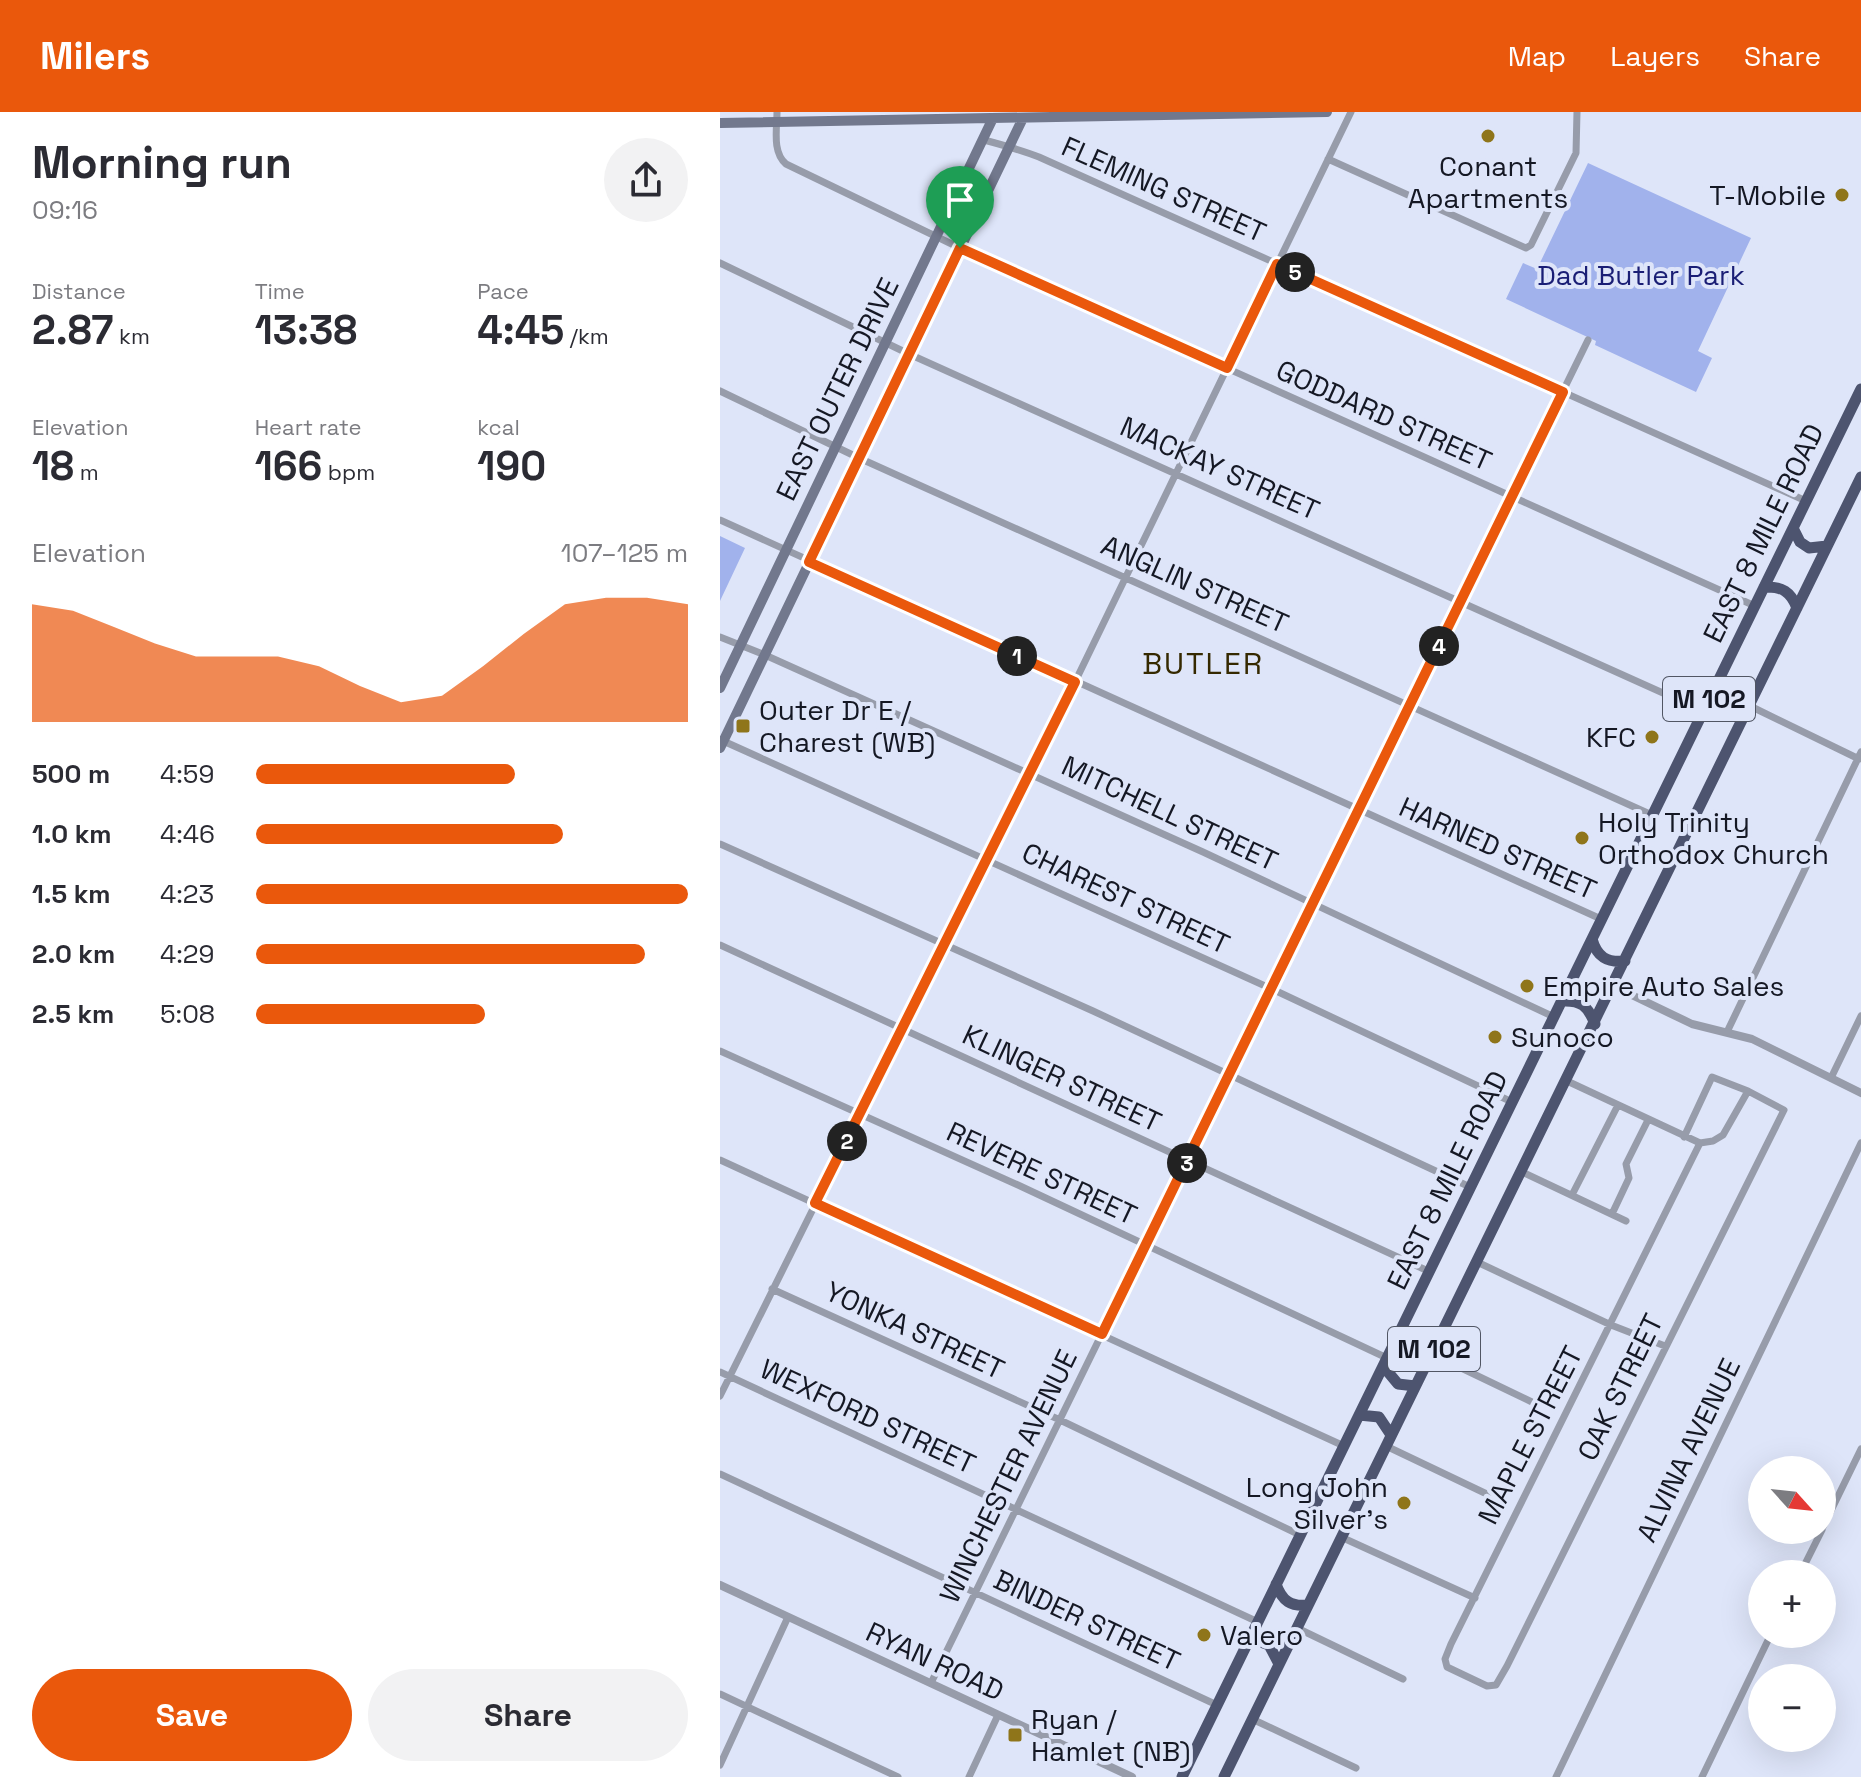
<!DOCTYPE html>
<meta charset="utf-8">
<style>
body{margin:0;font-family:"Space Grotesk",sans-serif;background:#f2f2f3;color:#2b2b33;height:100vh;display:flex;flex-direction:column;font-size:30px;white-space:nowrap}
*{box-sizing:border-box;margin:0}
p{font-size:26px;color:#7c7c81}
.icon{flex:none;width:44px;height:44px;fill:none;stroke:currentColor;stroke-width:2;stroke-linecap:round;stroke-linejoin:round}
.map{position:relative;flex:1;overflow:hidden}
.drawer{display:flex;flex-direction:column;background:#fff;width:720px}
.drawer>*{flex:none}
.needle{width:52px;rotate:117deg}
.buttons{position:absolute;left:1028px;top:1344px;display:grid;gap:16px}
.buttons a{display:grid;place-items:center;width:88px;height:88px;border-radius:50%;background:#fff;box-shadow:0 8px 32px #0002;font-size:40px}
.pin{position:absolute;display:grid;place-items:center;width:68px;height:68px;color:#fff;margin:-82px -34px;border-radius:50% 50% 50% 0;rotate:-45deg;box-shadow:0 0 8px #0007}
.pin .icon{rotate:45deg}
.km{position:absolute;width:40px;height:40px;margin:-20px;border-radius:50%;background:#222;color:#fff;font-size:22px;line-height:40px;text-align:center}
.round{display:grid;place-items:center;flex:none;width:84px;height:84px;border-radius:42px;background:#f2f2f3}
.overview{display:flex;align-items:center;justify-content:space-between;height:136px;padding:0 32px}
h1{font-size:44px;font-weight:800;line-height:60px}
.stats{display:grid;grid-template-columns:repeat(3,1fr);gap:12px;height:136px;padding:8px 32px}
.stats div{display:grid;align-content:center}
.stats b{font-size:40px;font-weight:800}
.stats small{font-size:22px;font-weight:400}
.stats p{font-size:22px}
.chart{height:224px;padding:16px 32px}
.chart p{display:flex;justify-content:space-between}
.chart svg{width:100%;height:144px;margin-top:8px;fill:#ea580c;opacity:.7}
.action{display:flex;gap:16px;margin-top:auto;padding:16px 32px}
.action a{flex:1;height:92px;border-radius:48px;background:#ea580c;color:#fff;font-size:32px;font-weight:800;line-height:92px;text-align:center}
.action a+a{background:#f2f2f3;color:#2b2b33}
ul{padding:0 32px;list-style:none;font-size:26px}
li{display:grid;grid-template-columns:128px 96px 1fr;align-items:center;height:60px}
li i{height:20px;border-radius:10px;background:#ea580c}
header{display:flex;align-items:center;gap:48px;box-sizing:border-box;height:112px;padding:0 40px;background:#ea580c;color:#fff}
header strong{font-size:38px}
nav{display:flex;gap:44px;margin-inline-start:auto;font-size:28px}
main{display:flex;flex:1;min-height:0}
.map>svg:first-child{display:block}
</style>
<header>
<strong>Milers</strong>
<nav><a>Map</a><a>Layers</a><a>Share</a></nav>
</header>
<main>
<section class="drawer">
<div class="overview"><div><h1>Morning run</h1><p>09:16</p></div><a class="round"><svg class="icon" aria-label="share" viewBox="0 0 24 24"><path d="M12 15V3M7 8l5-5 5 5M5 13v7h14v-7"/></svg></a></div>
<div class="stats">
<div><p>Distance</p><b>2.87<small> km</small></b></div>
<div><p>Time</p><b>13:38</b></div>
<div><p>Pace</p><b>4:45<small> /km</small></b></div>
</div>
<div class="stats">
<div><p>Elevation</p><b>18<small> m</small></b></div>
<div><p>Heart rate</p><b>166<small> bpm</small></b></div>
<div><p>kcal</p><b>190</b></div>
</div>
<div class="chart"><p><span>Elevation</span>107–125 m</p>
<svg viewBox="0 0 160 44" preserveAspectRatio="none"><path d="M0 44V8L10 10L20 15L30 20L40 24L50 24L60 24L70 27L80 33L90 38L100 36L110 27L120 17L130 8L140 6L150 6L160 8V44z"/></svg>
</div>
<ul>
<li><b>500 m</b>4:59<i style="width:60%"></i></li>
<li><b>1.0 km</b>4:46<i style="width:71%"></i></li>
<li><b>1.5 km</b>4:23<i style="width:100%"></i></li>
<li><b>2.0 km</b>4:29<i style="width:90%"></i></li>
<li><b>2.5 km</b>5:08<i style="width:53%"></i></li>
</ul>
<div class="action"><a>Save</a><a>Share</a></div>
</section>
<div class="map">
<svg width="1141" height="1665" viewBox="0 0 1141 1665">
<rect width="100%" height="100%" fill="#dee5f9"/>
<!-- green -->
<path fill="#a1b2ec" d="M868,51L1031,126L978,239L992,246L976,280L875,233L876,229L786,187L803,151L817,157Z
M0,424L25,436L0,489Z"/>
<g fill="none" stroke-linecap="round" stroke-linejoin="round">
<!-- minor -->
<path stroke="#979caa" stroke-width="7" d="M57,0C57,17 52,40 66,52L240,136L1035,494
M264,28C283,33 301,38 319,45L1086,389
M608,47L806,136L811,133L856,41L857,0
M0,151L189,242L983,599
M0,279L139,346L932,703
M0,408L881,807
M0,525L45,543L483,740L834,905
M1030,594L1139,647
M1,628L552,877L792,990
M0,732L373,899L750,1075
M0,833L708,1159
M1007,920L1141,640
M0,939L298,1073L667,1246
M1111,966L1141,904
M847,969L980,1031
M964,1025L992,965L1028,979L1064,998L787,1554L776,1573L767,1574L727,1555L725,1547L731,1532L980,1031L993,1029L1003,1023L1028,979
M0,1048L624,1334
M802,1060L906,1109
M852,1083L898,993
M892,1102L909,1066L906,1052L928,1008
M757,1150L891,1213L945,1234
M52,1177L340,1308L580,1423
M712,1242L816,1292
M0,1260L538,1510
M0,1284L355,570L631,0
M666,1334L771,1384
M0,1362L497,1593
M1102,1417L1141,1337
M621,1425L755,1486
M1080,1462L1102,1418
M577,1516L683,1567
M211,1571L868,228
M0,1582L178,1665
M532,1607L636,1656
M0,1653L68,1505
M249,1665L278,1603
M836,1665L1141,1031
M982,1665L1051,1522"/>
<!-- tertiary -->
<path stroke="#979caa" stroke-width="8" d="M893,874L972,912L1032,927L1141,981
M0,1473L412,1665"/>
<!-- secondary -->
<path stroke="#72788d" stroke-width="10" d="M0,11L607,0
M0,576L273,6
M0,636L303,6"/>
<!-- trunk -->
<path stroke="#4d546f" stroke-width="11" d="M1073,416L1080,430L1089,436L1107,434
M1044,475C1062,474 1071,480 1077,496
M872,827C877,845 887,851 905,849
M842,889C861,888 868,894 875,912
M663,1254L678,1272L695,1274
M639,1303L659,1305L671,1323
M556,1472C562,1489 571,1495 588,1493
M528,1530H541L549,1533L559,1552
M462,1665L1141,277
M504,1665L1141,365"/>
</g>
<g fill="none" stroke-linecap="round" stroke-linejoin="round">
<defs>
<path id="route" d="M240,136L507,256L557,152L843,280L382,1222L95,1091L355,570L89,450Z"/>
</defs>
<!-- route casing -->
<use href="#route" stroke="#fff" stroke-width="16"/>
<!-- route -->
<use href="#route" stroke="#ea580c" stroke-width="10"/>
</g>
<!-- markers -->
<g fill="#8f751a" stroke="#dee5f9" stroke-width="3">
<circle cx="768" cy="24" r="8"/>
<circle cx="1122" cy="83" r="8"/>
<rect x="15" y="606" width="16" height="16" rx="4"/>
<circle cx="932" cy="625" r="8"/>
<circle cx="862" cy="726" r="8"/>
<circle cx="807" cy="874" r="8"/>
<circle cx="775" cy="925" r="8"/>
<circle cx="684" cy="1391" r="8"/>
<circle cx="484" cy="1523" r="8"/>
<rect x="287" y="1615" width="16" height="16" rx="4"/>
</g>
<g text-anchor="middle" stroke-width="8" stroke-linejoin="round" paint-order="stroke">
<!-- shield labels -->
<g fill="#dee5f9" stroke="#515664" stroke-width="2">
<rect x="943" y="565" width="92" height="44" rx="6"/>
<rect x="668" y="1215" width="92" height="44" rx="6"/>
</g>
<g font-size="26" font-weight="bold" fill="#151824">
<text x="989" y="596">M 102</text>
<text x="714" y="1246">M 102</text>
</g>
<!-- poi labels -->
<g font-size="28" fill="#151824" stroke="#dee5f9" text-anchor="start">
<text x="768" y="64" text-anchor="middle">Conant<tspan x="768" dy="32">Apartments</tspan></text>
<text x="1106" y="93" text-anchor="end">T-Mobile</text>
<text x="39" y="608">Outer Dr E /<tspan x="39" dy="32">Charest (WB)</tspan></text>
<text x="916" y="635" text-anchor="end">KFC</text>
<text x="878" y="720">Holy Trinity<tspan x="878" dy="32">Orthodox Church</tspan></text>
<text x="823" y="884">Empire Auto Sales</text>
<text x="791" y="935">Sunoco</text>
<text x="668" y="1385" text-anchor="end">Long John<tspan x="668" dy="32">Silver's</tspan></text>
<text x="500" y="1533">Valero</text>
<text x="311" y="1617">Ryan /<tspan x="311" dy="32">Hamlet (NB)</tspan></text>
</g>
<!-- street labels -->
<g font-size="28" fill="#151824" stroke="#dee5f9">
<text transform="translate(444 77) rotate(24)" y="10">FLEMING STREET</text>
<text transform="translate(117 277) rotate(-64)" y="10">EAST OUTER DRIVE</text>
<text transform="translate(664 303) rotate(24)" y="10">GODDARD STREET</text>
<text transform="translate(500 356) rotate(24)" y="10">MACKAY STREET</text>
<text transform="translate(1043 421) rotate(-64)" y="10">EAST 8 MILE ROAD</text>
<text transform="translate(475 472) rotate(24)" y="10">ANGLIN STREET</text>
<text transform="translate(450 701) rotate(25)" y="10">MITCHELL STREET</text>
<text transform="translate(778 736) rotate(24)" y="10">HARNED STREET</text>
<text transform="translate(406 786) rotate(25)" y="10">CHAREST STREET</text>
<text transform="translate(342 966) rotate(25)" y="10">KLINGER STREET</text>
<text transform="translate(322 1061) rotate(25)" y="10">REVERE STREET</text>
<text transform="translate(727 1068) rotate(-64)" y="10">EAST 8 MILE ROAD</text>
<text transform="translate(195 1218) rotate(25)" y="10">YONKA STREET</text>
<text transform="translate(900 1275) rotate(-64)" y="10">OAK STREET</text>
<text transform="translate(148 1304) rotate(25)" y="10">WEXFORD STREET</text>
<text transform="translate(810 1323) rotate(-63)" y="10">MAPLE STREET</text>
<text transform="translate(968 1338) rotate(-64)" y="10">ALVINA AVENUE</text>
<text transform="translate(288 1364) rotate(-64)" y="10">WINCHESTER AVENUE</text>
<text transform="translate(367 1508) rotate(25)" y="10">BINDER STREET</text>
<text transform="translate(215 1549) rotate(25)" y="10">RYAN ROAD</text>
</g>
<!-- park labels -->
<g font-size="28" fill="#1a1e75" stroke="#dee5f9">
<text x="921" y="173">Dad Butler Park</text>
</g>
<!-- neighbourhood labels -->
<g font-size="30" letter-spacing="2" fill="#352900" stroke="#dee5f9">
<text x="483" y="562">BUTLER</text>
</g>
</g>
</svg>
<div class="buttons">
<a><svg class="needle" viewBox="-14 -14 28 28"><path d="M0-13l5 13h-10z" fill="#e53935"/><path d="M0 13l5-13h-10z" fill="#7c7c81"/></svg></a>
<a>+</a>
<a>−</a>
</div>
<div class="pin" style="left:240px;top:136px;background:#1e9e55"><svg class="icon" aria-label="arrive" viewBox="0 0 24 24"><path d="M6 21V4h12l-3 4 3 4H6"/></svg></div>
<b class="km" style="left:297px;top:544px">1</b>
<b class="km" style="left:127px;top:1029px">2</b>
<b class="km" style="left:467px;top:1051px">3</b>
<b class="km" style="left:719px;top:534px">4</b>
<b class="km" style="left:575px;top:160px">5</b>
</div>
</main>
